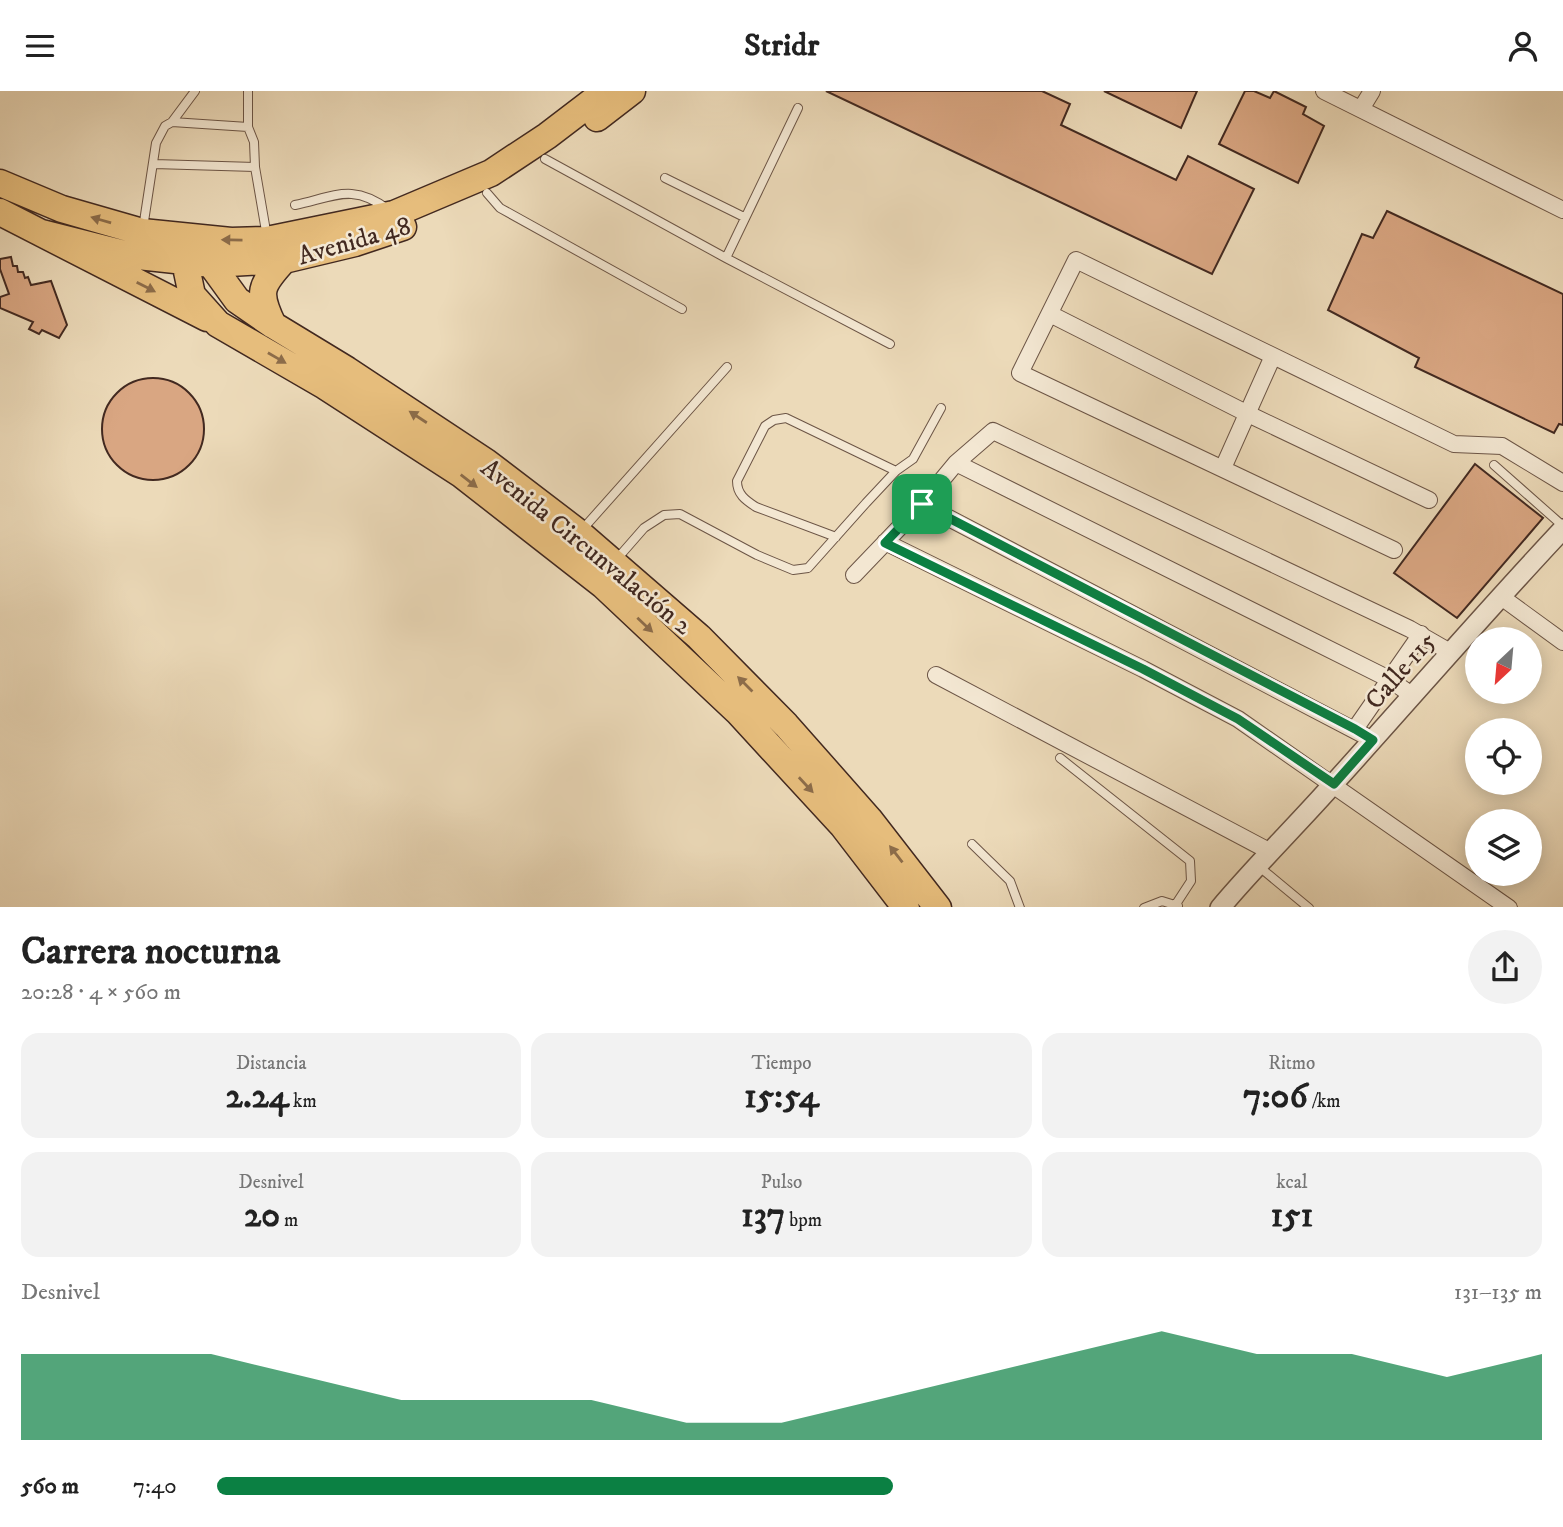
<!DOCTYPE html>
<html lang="es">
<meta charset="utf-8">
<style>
body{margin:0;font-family:"IM FELL DW Pica",serif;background:#f2f2f2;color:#222;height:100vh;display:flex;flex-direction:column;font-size:26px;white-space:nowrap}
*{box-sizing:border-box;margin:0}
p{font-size:23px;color:#767676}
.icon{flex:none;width:38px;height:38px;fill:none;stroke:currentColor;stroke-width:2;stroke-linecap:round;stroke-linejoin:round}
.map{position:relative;height:816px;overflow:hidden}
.details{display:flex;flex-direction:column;background:#fff;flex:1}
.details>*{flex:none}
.needle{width:46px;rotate:206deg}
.fabs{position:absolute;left:1465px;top:536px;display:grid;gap:14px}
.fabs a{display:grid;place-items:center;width:77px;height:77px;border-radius:50%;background:#fff;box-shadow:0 4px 18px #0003;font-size:35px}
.pin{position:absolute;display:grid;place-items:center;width:60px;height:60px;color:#fff;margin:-30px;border-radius:14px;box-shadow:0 4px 10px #0006}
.round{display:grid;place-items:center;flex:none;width:74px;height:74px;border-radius:37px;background:#f2f2f2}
.head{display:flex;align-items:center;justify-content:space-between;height:119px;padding:0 21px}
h1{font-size:38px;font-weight:700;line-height:52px}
.stats{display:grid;grid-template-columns:repeat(3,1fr);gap:10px;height:119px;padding:7px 21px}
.stats div{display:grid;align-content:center;border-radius:18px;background:#f2f2f2;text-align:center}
.stats b{font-size:35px;font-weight:700}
.stats small{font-size:19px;font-weight:400}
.stats p{font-size:19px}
.chart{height:196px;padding:14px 21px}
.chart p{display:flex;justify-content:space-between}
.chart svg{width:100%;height:126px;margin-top:7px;fill:#0b8043;opacity:.7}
ul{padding:0 21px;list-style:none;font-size:23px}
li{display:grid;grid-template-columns:112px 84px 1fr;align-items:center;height:52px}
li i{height:18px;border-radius:9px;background:#0b8043}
header{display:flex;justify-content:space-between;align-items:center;height:91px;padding:0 21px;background:#fff;font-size:32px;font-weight:700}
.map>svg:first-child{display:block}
</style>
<header><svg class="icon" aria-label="menu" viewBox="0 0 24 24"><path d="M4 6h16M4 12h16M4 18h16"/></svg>Stridr<svg class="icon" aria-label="person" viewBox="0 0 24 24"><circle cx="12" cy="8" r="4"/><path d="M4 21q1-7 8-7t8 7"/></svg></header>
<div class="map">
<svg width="1563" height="817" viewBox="0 0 1563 817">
<rect width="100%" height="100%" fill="#ecdab9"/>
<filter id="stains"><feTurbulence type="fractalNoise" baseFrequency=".00286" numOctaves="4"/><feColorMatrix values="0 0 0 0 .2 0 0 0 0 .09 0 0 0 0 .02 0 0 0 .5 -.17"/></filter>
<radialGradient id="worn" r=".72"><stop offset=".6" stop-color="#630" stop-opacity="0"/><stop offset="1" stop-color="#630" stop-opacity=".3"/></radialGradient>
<!-- building -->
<path fill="#d9a682" stroke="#422920" stroke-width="2" d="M826,0H1042L1070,13L1061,34L1176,89L1188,65L1254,98L1212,183Z
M1104,0H1197L1181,37Z
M1245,0H1254L1270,7L1274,0L1306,16L1303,23L1324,35L1298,92L1219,53Z
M1387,120L1563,203V334L1559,333L1554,342L1415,276L1419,267L1328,219L1362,143L1373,147Z
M11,166L13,175H17L18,181H23L25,187L28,186L31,194L51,190L67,234L59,247L42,239L39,243L29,238L33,231L0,217V206L9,203L0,178V168Z
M102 338a51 51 0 1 1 102 0a51 51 0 1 1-102 0Z
M1475,373L1543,427L1457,527L1394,482Z"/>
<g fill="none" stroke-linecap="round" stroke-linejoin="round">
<defs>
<path id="service" d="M248,0V36L254,51L255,76L267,146
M172,31L195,0
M545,68L726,167L890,253
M154,73L255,76
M665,87L744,126
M487,102L500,117L682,218
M295,114C336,105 353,92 389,119
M143,137L156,52L165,35L172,31L248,36
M726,167L798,17
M1494,374L1563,435
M581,440L727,276
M836,446L756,416C745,409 737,403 737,390L765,335L774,329L786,327L896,380
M616,469L644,437L664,424L680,423L757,464L793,479L808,477L866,412L896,380L913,368L941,317
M1060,667L1190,770L1191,790L1176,813
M972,753L1010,790L1020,817
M1257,774L1309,817
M1144,817L1162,810L1178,815"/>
<path id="minor" d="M1324,0L1563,119
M1361,18L1372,0
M1050,223L1246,322L1429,409
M956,372L1389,588L1413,605
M1223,377L1273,265
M922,413L1373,649
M885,451L1143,578L1238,628L1509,817
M1394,459L1020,282L1076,169L1454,353L1502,355L1563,392
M854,484L922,413L956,372L993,340L1410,538L1450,561
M1500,505L1563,551
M936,584L1269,760
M1355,638L1421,543"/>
<path id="tertiary" d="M1220,817C1257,773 1297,734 1335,691C1411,607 1485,521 1563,438"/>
<path id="trunk" d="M597,27L632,0
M0,92L62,118L142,141L231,150L267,149L394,123L491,82L547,45L606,0
M0,121L207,227
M42,142L129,164L212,173L284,169L355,152L403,136
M192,147L237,209L273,234L347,279L486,371L579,442L699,546L786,634L869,728L938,817
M192,147L185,171L192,204L218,233L325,295L461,383L603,494L738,621L843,735L906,817
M273,234C257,201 260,195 284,169"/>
</defs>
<!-- service casing -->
<use href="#service" stroke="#6c5546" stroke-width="10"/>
<!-- minor casing -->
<use href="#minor" stroke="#6c5546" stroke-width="18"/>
<!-- tertiary casing -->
<use href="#tertiary" stroke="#6c5546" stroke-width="22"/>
<!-- trunk casing -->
<use href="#trunk" stroke="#422920" stroke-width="29"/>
<!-- service -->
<use href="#service" stroke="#f3e7d2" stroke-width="8"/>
<!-- minor -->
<use href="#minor" stroke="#f3e7d2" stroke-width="16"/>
<!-- tertiary -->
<use href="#tertiary" stroke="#f3e7d2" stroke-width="19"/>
<!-- trunk -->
<use href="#trunk" stroke="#e6bd7c" stroke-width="26"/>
</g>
<!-- one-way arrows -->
<defs><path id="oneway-solid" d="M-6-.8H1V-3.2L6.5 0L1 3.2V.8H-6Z" transform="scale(1.75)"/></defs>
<g fill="#8c6c49">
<use href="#oneway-solid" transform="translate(101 129) rotate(-164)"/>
<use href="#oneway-solid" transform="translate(232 149) rotate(-179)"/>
<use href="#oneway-solid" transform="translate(146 196) rotate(27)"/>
<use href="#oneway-solid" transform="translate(277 267) rotate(30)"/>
<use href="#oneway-solid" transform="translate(418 326) rotate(-147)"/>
<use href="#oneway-solid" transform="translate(469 390) rotate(38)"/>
<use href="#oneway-solid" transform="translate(645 534) rotate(43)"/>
<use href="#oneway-solid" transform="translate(745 593) rotate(-135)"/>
<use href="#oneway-solid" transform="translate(806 694) rotate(47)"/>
<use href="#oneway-solid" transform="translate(896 763) rotate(-128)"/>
</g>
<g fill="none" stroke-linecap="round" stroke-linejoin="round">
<defs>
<path id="route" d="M922,413L1355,638L1373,649L1334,693L1238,628L1143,578L885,452Z"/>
</defs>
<!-- route casing -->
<use href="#route" stroke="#fff" stroke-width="14"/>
<!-- route -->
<use href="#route" stroke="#0b8043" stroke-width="9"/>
</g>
<g text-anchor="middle" stroke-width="5" stroke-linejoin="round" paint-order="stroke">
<!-- street labels -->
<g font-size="26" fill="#422920" stroke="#f3e7d2">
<text transform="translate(354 149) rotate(-16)" y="9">Avenida 48</text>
<text transform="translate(587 455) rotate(39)" y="9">Avenida Circunvalación 2</text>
<text transform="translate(1400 579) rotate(-49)" y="9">Calle 115</text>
</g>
</g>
<rect width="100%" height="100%" filter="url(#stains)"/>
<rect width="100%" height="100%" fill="url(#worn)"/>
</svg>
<div class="fabs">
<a><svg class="needle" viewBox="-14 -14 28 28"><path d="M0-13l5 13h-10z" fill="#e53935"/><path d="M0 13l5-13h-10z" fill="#767676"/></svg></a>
<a><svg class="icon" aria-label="locate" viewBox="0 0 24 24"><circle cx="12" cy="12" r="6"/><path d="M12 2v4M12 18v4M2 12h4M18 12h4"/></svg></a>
<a><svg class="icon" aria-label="layers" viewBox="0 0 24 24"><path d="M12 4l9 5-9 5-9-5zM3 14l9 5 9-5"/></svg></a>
</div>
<div class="pin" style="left:922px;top:413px;background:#1e9e55"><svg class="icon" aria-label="arrive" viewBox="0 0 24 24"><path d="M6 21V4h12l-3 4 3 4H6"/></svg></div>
</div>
<section class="details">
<div class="head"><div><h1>Carrera nocturna</h1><p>20:28 · 4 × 560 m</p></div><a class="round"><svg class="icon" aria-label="share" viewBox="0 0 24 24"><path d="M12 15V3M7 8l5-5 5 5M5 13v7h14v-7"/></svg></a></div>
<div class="stats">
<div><p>Distancia</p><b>2.24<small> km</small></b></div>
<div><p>Tiempo</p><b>15:54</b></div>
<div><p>Ritmo</p><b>7:06<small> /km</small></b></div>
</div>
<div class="stats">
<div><p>Desnivel</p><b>20<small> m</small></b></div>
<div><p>Pulso</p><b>137<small> bpm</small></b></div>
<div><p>kcal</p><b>151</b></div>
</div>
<div class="chart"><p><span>Desnivel</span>131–135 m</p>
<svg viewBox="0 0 160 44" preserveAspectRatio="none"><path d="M0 44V14L10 14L20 14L30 22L40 30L50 30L60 30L70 38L80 38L90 30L100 22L110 14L120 6L130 14L140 14L150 22L160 14V44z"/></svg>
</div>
<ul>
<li><b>560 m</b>7:40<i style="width:51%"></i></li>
</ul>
</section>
